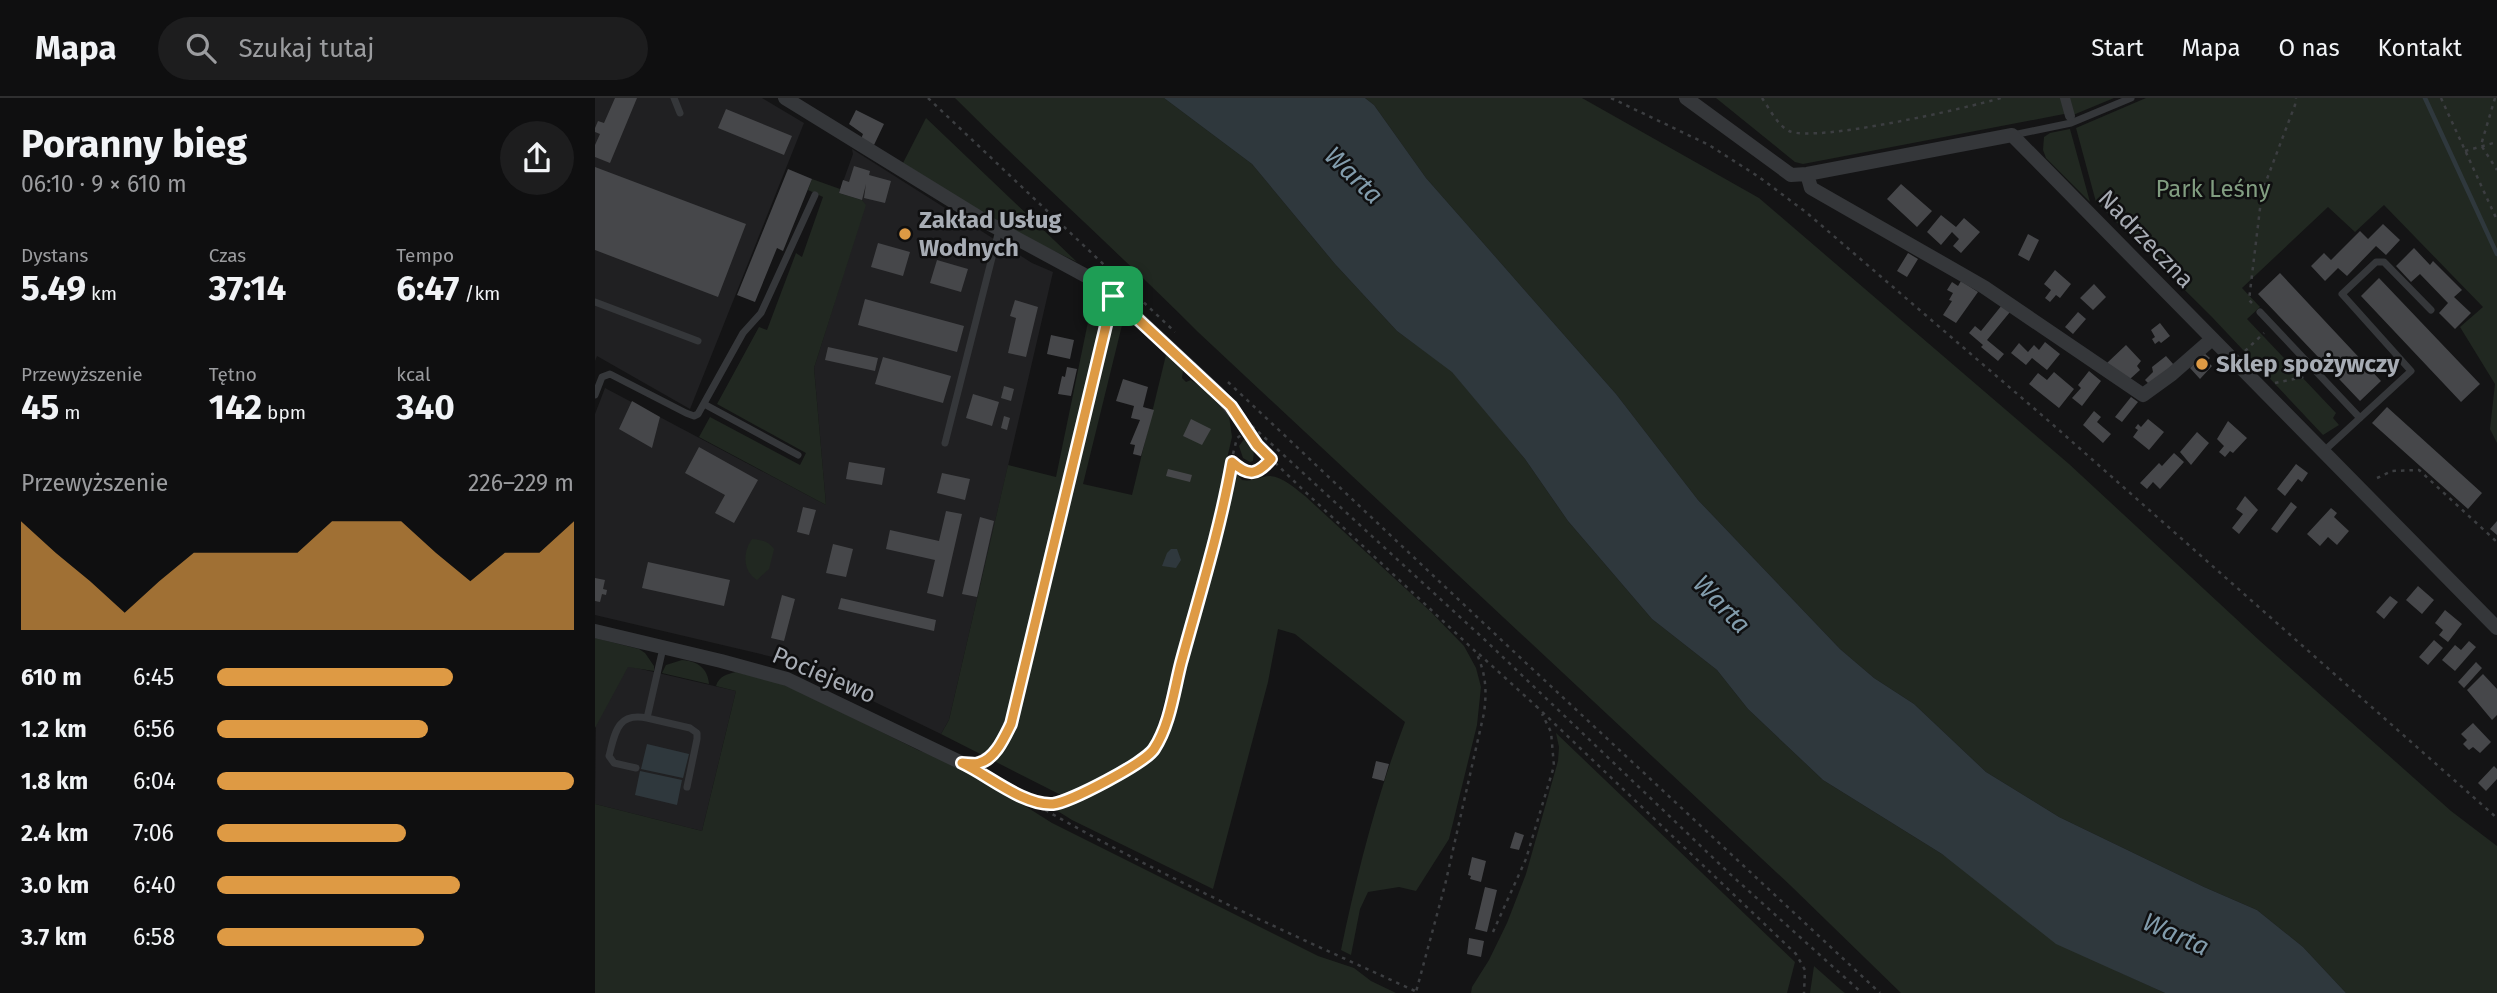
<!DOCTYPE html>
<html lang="pl">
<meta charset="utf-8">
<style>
body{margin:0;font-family:"Fira Sans",sans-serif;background:#1d1d1e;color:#f1f3f6;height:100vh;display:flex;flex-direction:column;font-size:26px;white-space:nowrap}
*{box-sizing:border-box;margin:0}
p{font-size:23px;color:#9b9c9f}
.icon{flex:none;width:38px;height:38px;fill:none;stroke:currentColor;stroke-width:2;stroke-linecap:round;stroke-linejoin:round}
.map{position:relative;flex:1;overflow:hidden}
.side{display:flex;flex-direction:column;background:#0f0f10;width:595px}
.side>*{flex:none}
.pin{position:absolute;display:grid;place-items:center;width:60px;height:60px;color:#fff;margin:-30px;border-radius:14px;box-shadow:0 4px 10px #0006}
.round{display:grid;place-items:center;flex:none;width:74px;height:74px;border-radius:37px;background:#1d1d1e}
.headline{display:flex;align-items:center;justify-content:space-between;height:119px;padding:0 21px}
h1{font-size:38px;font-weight:700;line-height:52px}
.metrics{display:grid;grid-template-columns:repeat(3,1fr);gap:10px;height:119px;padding:7px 21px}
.metrics div{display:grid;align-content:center}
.metrics b{font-size:35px;font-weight:700}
.metrics small{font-size:19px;font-weight:400}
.metrics p{font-size:19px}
.chart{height:196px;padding:14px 21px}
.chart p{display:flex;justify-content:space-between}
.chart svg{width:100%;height:126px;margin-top:7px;fill:#de9a44;opacity:.7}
ul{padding:0 21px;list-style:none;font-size:23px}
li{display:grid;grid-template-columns:112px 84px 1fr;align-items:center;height:52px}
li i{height:18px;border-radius:9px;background:#de9a44}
header{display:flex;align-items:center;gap:42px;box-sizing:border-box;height:98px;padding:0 35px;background:#0f0f10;border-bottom:2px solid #2f2f30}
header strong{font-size:33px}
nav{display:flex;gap:38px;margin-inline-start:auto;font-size:24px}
.search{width:490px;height:63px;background:#1d1d1e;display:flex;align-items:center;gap:18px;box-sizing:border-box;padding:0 24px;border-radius:38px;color:#9b9c9f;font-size:26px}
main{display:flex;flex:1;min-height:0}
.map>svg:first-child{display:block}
</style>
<header>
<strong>Mapa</strong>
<div class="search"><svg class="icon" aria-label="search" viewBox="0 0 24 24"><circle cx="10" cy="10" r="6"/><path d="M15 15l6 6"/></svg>Szukaj tutaj</div>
<nav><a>Start</a><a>Mapa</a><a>O nas</a><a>Kontakt</a></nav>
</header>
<main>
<section class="side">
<div class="headline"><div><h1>Poranny bieg</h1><p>06:10 · 9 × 610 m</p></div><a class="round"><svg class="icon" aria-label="share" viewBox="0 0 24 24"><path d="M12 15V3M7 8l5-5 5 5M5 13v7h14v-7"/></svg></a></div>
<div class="metrics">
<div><p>Dystans</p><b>5.49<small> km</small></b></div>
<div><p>Czas</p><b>37:14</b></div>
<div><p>Tempo</p><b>6:47<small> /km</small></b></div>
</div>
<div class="metrics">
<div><p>Przewyższenie</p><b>45<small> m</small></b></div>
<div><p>Tętno</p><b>142<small> bpm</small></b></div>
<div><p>kcal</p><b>340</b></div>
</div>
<div class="chart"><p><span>Przewyższenie</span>226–229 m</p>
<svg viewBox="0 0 160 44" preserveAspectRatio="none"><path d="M0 44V6L10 17L20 27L30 38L40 27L50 17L60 17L70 17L80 17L90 6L100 6L110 6L120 17L130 27L140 17L150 17L160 6V44z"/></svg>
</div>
<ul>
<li><b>610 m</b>6:45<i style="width:66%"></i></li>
<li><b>1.2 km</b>6:56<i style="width:59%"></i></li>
<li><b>1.8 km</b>6:04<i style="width:100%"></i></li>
<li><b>2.4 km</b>7:06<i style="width:53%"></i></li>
<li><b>3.0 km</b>6:40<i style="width:68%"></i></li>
<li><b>3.7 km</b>6:58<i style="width:58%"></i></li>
</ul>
</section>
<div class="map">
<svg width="1902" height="895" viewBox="0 0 1902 895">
<rect width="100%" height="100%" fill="#141415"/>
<!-- built -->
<path fill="#202022" d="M0,0H167L209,25L95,311L2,258L0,263Z
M257,51L437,165L458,174L354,622L346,636L195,563L0,517V316L10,290L231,407L219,270L270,107L267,102L244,95L258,56Z
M33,568L141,593L107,733L0,706L1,624Z"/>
<!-- green -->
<path fill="#212821" d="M360,0H569L657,66L740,166L802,233L857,273L930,361L973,423L1057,521L1122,572L1153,611L1228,682L1347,756L1522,873L1570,895H1306L1195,787L603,234C524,155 440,80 360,0Z
M770,0H987L1164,100L1474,366L1665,543L1856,713L1902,748V895H1751L1708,849L1662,812L1609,789L1464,719L1391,674L1319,606L1279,580L1245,551L1103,402L1021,296L831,80L779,7Z
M1121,0H1519L1478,17L1469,16L1208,66L1200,64Z
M1551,0H1902V345L1895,331L1900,286L1865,229L1888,209L1789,107L1760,134L1733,109L1647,190L1665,209L1652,221L1741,315L1738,320L1744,327L1728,337L1616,218L1501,104L1481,30Z
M331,20L482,164L409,129L308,65Z
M1475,31L1495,104L1451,60L1448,52L1449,39L1455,35Z
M217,81L245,91L244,95L267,102L271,107L219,270L231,407L104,339L115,319L205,367L211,355L122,306L164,229L172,232L201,155L207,159L228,99L213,92Z
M500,190L509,199L510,209L517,216L529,219L488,386L537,397L571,257L588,273L587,280L591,284L596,282L608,290L634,318L637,339L602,490L560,637C544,669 502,682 471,698L464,696L346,636L354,622L413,367L461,379Z
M650,340L659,352L658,363L655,364L648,360L644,348Z
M641,375L647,382C659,384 665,378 675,378C688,379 700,390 710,398L836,514L869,548L881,570L886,589L882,627L854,741L821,793L804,789L773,794L765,811L756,857L746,852C762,775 782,697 810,624L700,536L683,531L673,584L618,791L477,722L461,712L559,660L573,636Z
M157,441C167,442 173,443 179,451L174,471L162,482C147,473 148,453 157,441Z
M0,540L44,551L50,555L59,568V573L33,569L0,630Z
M87,562C102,563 113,570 114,586L67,575L71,567Z
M141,574L181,584L204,593L323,652L370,670L457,725L723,858L759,870L776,883L801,895H0V706L107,733L141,593L121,588C124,578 132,576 141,574Z
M961,635L1200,864L1192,895H876L877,889L894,862L912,825L931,776L963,663L964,649Z
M1219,868L1246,892L1250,895H1215Z"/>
<!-- water -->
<path fill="#2f383d" d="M569,0H770L779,7L831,80L1021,296L1103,402L1245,551L1279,580L1319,606L1391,674L1464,719L1609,789L1662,812L1708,849L1751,895H1570L1461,846L1347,756L1228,682L1153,611L1122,572L1057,521L973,423L930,361L857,274L802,233L740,166L657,66Z
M576,451H582L586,462L581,470L567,468L572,455Z
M52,646L94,656L88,680L46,671Z
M45,673L87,682L82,707L40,697Z"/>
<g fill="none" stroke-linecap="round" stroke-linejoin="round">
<!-- stream -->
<path stroke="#2f383d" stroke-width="4.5" d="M1830,0L1902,156"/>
</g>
<!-- building -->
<path fill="#46474a" d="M20,0H42L15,65L0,59V47L5,36L0,34V30L3,23L9,25Z
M131,11L197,38L189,57L123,30Z
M261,12L289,26L279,47L266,41L268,36L254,26Z
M259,68L275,73L274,77L296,83L290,105L269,100L271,86L267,102L244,95L248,82L254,84Z
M0,69L151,126L123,199L0,152Z
M193,71L217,81L188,153L182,150L160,204L142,197Z
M1306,86L1337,113L1322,129L1292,101Z
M1346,117L1361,129L1369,120L1385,134L1366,155L1358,148L1364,141L1357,134L1346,147L1332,134Z
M1788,126L1805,142L1791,157L1781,148L1752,178L1743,170L1730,183L1716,168L1729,155L1736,162L1765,133L1773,141Z
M1433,136L1444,142L1434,163L1423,157Z
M283,145L315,154L308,178L276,169Z
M1819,150L1835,167L1838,163L1867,192L1859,199L1876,215L1860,231L1844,215L1853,205L1825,176L1816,184L1801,168Z
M1313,155L1323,161L1312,179L1302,173Z
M342,162L373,171L366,194L335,185Z
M1460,172L1476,186L1465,200L1461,197L1455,204L1450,200L1456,192L1449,186Z
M1685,175L1786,283L1765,303L1663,196Z
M1784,180L1885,286L1866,304L1766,198Z
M1366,183L1383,194L1361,225L1348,217L1357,203L1354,202L1358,195L1352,192L1357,184L1363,188Z
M1499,186L1511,199L1498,212L1485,200Z
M270,201L369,228L362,254L263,227Z
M420,202L443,209L431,259L413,255L421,220L415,218Z
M1407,207L1415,214L1392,242L1409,256L1403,263L1386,249L1388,247L1374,235L1380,228L1386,233Z
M1483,214L1491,221L1478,236L1470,229Z
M1565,225L1575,238L1566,245L1564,243L1560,246L1557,241L1560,239L1556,232Z
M456,237L479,242L475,261L452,256Z
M1450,244L1465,256L1452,272L1437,260L1431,267L1416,255L1424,245L1433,254L1439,247L1444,252Z
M1531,247L1546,263L1542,268L1545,272L1535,281L1512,265Z
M233,249L283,260L280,273L230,262Z
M1609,255L1615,260L1612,263L1617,268L1605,281L1595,270Z
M1571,258L1579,267L1555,287L1550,282L1558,274L1557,269Z
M288,259L356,278L348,305L280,286Z
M472,269L482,271L476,298L463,296L467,278L470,279Z
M1494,273L1506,283L1487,308L1477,300L1486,290L1483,287Z
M1459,274L1479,291L1464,310L1434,286L1443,275L1452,282Z
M528,281L553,289L548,309L559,312L546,358L538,356L540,347L535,346L545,322L536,320L539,308L521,303Z
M409,288L419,291L416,303L406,300Z
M378,296L404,304L397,328L371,320Z
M1536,299L1543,304L1527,324L1520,319Z
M37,303L65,319L57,350L24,331Z
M1792,309L1887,395L1873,411L1777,325Z
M1499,313L1506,319L1502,324L1516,336L1508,345L1488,327Z
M409,318L415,320L412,332L406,330Z
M596,321L616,331L607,347L588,338Z
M1553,321L1569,334L1554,352L1538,339L1543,332L1540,330L1543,326L1546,329Z
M1633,323L1652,340L1638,355L1635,353L1630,359L1624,354L1629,348L1622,341Z
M1602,334L1614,345L1596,367L1585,354Z
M104,349L163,382L139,425L120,415L130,397L90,375Z
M1579,355L1589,364L1565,391L1558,384L1552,391L1545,385L1564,365L1567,368Z
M254,364L290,370L287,387L251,381Z
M1701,366L1713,375L1707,384L1703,381L1690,398L1682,391Z
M573,371L597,377L595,384L571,378Z
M347,375L375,381L370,402L342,395Z
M1650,398L1663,412L1644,436L1637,430L1648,416L1641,411Z
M1696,404L1702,409L1682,435L1676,431Z
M208,409L221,412L214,437L202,434Z
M1736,410L1742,415L1739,419L1754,433L1742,447L1733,439L1725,448L1712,436Z
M351,413L367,416L348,499L332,495L340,462L291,451L295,432L344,443Z
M385,419L399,423L382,499L367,496Z
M1902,423V437L1895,431Z
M238,446L258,451L251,479L231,475Z
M53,464L135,482L129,508L47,490Z
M0,480L10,482L8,491L12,492L11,497L7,496L5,504L0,503Z
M1823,488L1839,502L1827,516L1811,502Z
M187,497L200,501L189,543L176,540Z
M1795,498L1803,504L1789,521L1781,514Z
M246,500L341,522L339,533L243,511Z
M1850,512L1867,526L1853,544L1844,537L1848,532L1840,525Z
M1839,542L1848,550L1833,567L1824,559Z
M1874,543L1881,549L1860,573L1847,562L1860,547L1866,552Z
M1881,564L1887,570L1869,590L1863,584Z
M1888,576L1902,591V617L1897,622L1872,592Z
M1878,625L1896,644L1885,655L1878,649L1874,652L1868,646L1872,642L1866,636Z
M781,663L794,666L789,683L777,680Z
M1899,668L1902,671V681L1891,693L1883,685Z
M920,734L929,737L924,752L915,750Z
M877,759L891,763L886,784L875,781L876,778L873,777Z
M890,789L902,792L892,834L880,831Z
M874,840L889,843L886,859L872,856Z"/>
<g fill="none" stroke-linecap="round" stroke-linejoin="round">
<!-- path -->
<path stroke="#3c3e41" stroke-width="2.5" stroke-dasharray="3.5 5" stroke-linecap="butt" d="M333,0L580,234
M1016,0L1114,47L1164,79L1212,115L1456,325L1902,720
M1167,0C1174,10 1183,28 1194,33C1221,45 1372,10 1406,0
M1846,0L1902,122
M1900,0L1886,47L1902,72
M1870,53L1902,44
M1657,205L1654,202L1667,94L1700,7L1701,0
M1650,253L1669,235
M633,284L916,551L1285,895
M1680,285L1709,279
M657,328L890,542L1135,776L1267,895
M652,333L662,347L704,388L881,554C891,576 892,592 889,615L850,787L821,894
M637,364C653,378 662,378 675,362
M1782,380L1797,373L1824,372L1902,444
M884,556L941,608
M941,608L1201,856L1210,872L1209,895
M392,677C527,762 675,826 820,893
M430,700C438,702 448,706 457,706C473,706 548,665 558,652C570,637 573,613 578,595L642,340L649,335
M898,834L931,761L959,668L956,634L947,616"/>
<!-- service -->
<path stroke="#35373a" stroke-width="7" d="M79,0L85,15
M1418,37L1476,25L1536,0
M0,204L103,243
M1665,214L1765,320
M0,297L7,279L15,276L91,315L99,318L103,316L148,235L166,215L220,97
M109,306L203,357
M350,345L404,132
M1729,353L1816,273L1747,196L1781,164H1789L1836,212
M68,550L52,620L95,630L102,635V641L92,689
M393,660L406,646L416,626L518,198
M41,670L19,665L14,658C20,635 22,614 52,620"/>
<!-- pedestrian -->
<path stroke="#35373a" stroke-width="10" d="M1470,0L1475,18"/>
<!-- minor -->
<path stroke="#35373a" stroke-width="14" d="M190,0L393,125L506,186L622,294L645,321
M1091,0L1196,77L1212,76L1417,37L1902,530
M1212,76L1216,90L1389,189L1548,297L1577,276L1617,241
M0,533L126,563L192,581L367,665H384L393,660"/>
</g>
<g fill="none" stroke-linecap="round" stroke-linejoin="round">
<defs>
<path id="route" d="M518,198L636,308L662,347L676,361C662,377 654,379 637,364C625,432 604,499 586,565C579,592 575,627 559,651C550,665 475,704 458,706C429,708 393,677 367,665C372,665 380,667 384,665C400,661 409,640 416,626Z"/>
</defs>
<!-- route casing -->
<use href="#route" stroke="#fff" stroke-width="14"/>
<!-- route -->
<use href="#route" stroke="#de9a44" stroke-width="9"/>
</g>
<!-- markers -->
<g fill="#de9a44" stroke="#0f0f10" stroke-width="2.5">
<circle cx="310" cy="136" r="7"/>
<circle cx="1607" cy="266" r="7"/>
</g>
<g text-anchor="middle" stroke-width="5" stroke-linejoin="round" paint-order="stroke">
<!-- park labels -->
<g font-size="24" fill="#819d80" stroke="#0f0f10">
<text x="1618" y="99">Park Leśny</text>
</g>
<!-- poi labels -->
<g font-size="24" font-weight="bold" fill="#a7acb4" stroke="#0f0f10" text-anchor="start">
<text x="324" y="130">Zakład Usług<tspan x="324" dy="28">Wodnych</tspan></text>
<text x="1621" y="274">Sklep spożywczy</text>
</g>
<!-- street labels -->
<g font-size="24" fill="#a7acb4" stroke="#0f0f10">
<text transform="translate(1551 141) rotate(46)" y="8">Nadrzeczna</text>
<text transform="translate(229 577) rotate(23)" y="8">Pociejewo</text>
</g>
<!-- water labels -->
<g font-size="26" font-style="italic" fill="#829cac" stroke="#0f0f10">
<text transform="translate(759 77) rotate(44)" y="9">Warta</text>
<text transform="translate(1127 506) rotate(46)" y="9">Warta</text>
<text transform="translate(1581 836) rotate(24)" y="9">Warta</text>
</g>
</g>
</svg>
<div class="pin" style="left:518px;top:198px;background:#1e9e55"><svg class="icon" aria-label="arrive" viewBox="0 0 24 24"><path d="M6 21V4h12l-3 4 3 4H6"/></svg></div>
</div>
</main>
